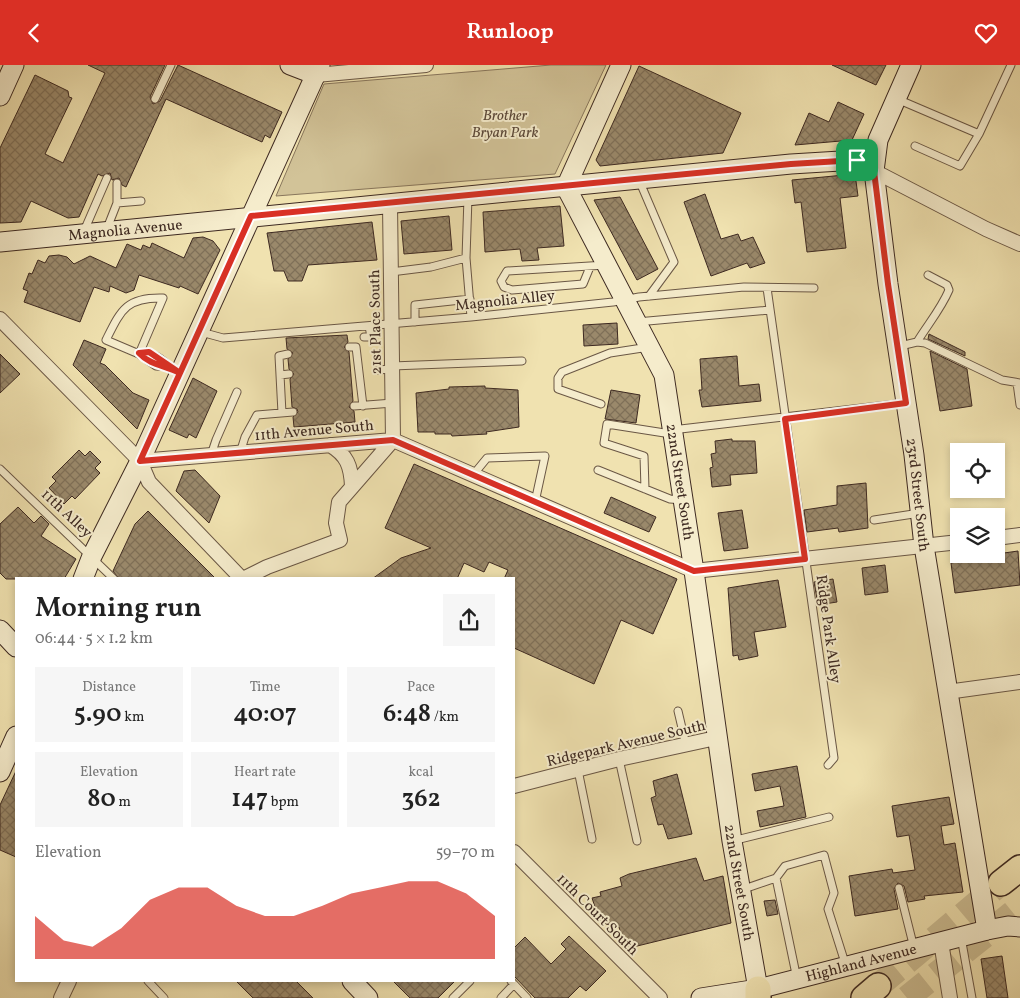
<!DOCTYPE html>
<meta charset="utf-8">
<style>
body{margin:0;font-family:Vollkorn,serif;background:#f6f6f6;color:#222;height:100vh;display:flex;flex-direction:column;font-size:19px;white-space:nowrap}
*{box-sizing:border-box;margin:0}
p{font-size:16px;color:#767676}
.icon{flex:none;width:28px;height:28px;fill:none;stroke:currentColor;stroke-width:2;stroke-linecap:round;stroke-linejoin:round}
.map{position:relative;flex:1;overflow:hidden}
.drawer{position:absolute;left:15px;top:512px;width:500px;height:405px;display:flex;flex-direction:column;background:#fff;border-radius:0px;box-shadow:0 2px 8px #0003}
.drawer>*{flex:none}
.tools{position:absolute;left:950px;top:378px;display:grid;gap:10px}
.tools a{display:grid;place-items:center;width:55px;height:55px;border-radius:0px;background:#fff;box-shadow:0 2px 8px #0003;font-size:25px}
.pin{position:absolute;display:grid;place-items:center;width:42px;height:42px;color:#fff;margin:-21px;border-radius:10px;box-shadow:0 2px 8px #0006}
.round{display:grid;place-items:center;flex:none;width:52px;height:52px;border-radius:0px;background:#f6f6f6}
.headline{display:flex;align-items:center;justify-content:space-between;height:85px;padding:0 20px}
h1{font-size:28px;font-weight:600;line-height:38px}
.metrics{display:grid;grid-template-columns:repeat(3,1fr);gap:8px;height:85px;padding:5px 20px}
.metrics div{display:grid;align-content:center;border-radius:0px;background:#f6f6f6;text-align:center}
.metrics b{font-size:25px;font-weight:600}
.metrics small{font-size:14px;font-weight:400}
.metrics p{font-size:14px}
.chart{height:140px;padding:10px 20px}
.chart p{display:flex;justify-content:space-between}
.chart svg{width:100%;height:90px;margin-top:5px;fill:#d93025;opacity:.7}
header{display:flex;justify-content:space-between;align-items:center;height:65px;padding:0 20px;background:#d93025;color:#fff;font-size:22px;font-weight:600}
.map>svg:first-child{display:block}
</style>
<header><svg class="icon" aria-label="back" viewBox="0 0 24 24"><path d="M15 5l-7 7 7 7"/></svg>Runloop<svg class="icon" aria-label="heart" viewBox="0 0 24 24"><path d="M12 20l-8-8c-3-5 5-10 8-4 3-6 11-1 8 4z"/></svg></header>
<div class="map">
<svg width="1020" height="933" viewBox="0 0 1020 933">
<defs>
<pattern id="building-cross-hatch" width="8" height="8" patternUnits="userSpaceOnUse" patternTransform="scale(1.25)"><rect width="8" height="8" fill="#9a896b"/><path d="M0 0l8 8M0 8l8-8" fill="none" stroke="#7f7058"/></pattern>
</defs>
<rect width="100%" height="100%" fill="#f0e2b0"/>
<filter id="stains"><feTurbulence type="fractalNoise" baseFrequency=".004" numOctaves="4"/><feColorMatrix values="0 0 0 0 .2 0 0 0 0 .09 0 0 0 0 .02 0 0 0 .5 -.17"/></filter>
<radialGradient id="worn" r=".72"><stop offset=".6" stop-color="#630" stop-opacity="0"/><stop offset="1" stop-color="#630" stop-opacity=".3"/></radialGradient>
<!-- park -->
<path fill="#d2c398" stroke="#88765c" d="M551,0H606L555,109L276,131L324,19Z"/>
<!-- building -->
<path fill="url(#building-cross-hatch)" stroke="#3d2921" d="M88,0H165L150,32L153,39L160,36L178,0L282,47L270,73L265,70L262,77L166,34L126,122L122,120L119,113L112,115L110,108L102,111L98,109L79,152L68,153L31,136L21,157L0,158V83L35,10L68,26L69,32L72,33L45,89L63,98L105,8Z
M832,0H886L876,20Z
M639,1L741,48L723,88L600,101L596,95Z
M838,37L864,49L852,75L795,80L809,48L829,57Z
M855,109L858,131L840,133L846,183L807,187L801,137L795,138L792,115Z
M705,129L721,174L738,169L741,176L753,172L765,198L750,203L747,198L711,211L684,137Z
M620,132L658,204L637,215L594,135Z
M560,141L564,181L537,183L539,195L522,196L520,184L485,187L483,147Z
M449,151L452,185L404,189L401,156Z
M372,157L377,195L308,200L302,216H288L284,206H274L267,168Z
M203,172L213,176L220,185L198,229L180,221L179,223L139,210L134,225L126,228L110,221L109,227L94,222L80,257L24,237L28,226L23,224L29,208L32,209L38,195L45,198L49,191L59,190L67,192L74,199L90,191L116,203L127,179L141,185L143,180L150,183L152,178L184,193L193,173Z
M617,258L618,279L584,281L583,260Z
M929,269L965,287V291L928,274Z
M347,270L348,277L344,282L349,287L353,336L349,342L354,346L355,357L294,362L293,352L298,347L297,344L292,342L290,314L294,309L289,304L288,294L293,288L287,284L286,273Z
M84,275L106,284L100,298L105,300L133,328L149,335L137,364L73,300Z
M930,286L967,304L972,341L940,346Z
M0,289L20,309L0,328Z
M737,291L739,321L759,319L761,336L702,342L699,325H702L700,294Z
M193,313L217,326L196,373L189,369L187,373L169,365Z
M485,321V323L518,325L519,362L486,367L487,369L452,371L451,369H435V367H418L416,328L449,324V322Z
M611,325L640,330L636,358L605,354Z
M732,374V376H755L757,408L730,410L731,420L712,422L710,403L713,402L711,389L716,388L715,376Z
M79,385L85,391L90,386L101,397L95,403L100,408L75,434L72,431L64,439L49,423L56,416L52,412Z
M414,399L677,514L653,569L621,555L594,619L514,583V514H504L508,505L489,497L484,507L464,498L457,514H372L401,493L431,483L385,463Z
M195,405L220,431L209,458L176,426L184,406Z
M866,418L868,463L839,467L838,463L807,467L804,445L837,440V421Z
M611,432L656,452L649,467L604,448Z
M18,442L34,458L41,451L49,459L41,471L76,494L64,514H6L0,508V459Z
M742,445L748,483L724,486L718,448Z
M148,446L216,514H119L113,506L135,459Z
M1018,486L1020,520L955,528L951,498L1004,490V488Z
M885,500L888,527L865,530L862,503Z
M833,514L837,537L818,540L814,517Z
M778,515L786,562L754,567L758,591L739,595L738,590L733,591L728,523Z
M797,701L806,752L760,762L757,746L784,741L780,721L755,726L752,709Z
M16,706V792L0,785V740Z
M677,709L692,769L668,774L663,759L658,760L651,733L656,731L653,716Z
M949,732L954,759L941,761L944,780L955,778L963,827L924,831L925,834L908,837L904,821L898,818L894,824L898,844L855,851L849,811L892,804L893,808L915,805L909,770L897,772L892,741Z
M696,793L704,816L723,811L731,858L625,884L619,862L606,859L599,854L592,833L601,831L600,827L622,821L620,813L629,809Z
M775,835L778,849L767,851L764,836Z
M569,871L606,906L586,926L580,921L568,933H535L514,911V883L525,872L551,899L566,884L561,879Z
M1002,891L1008,933H987L981,894Z
M236,916H296L313,933H253Z
M393,916H455L438,933H410Z"/>
<g fill="none" stroke-linecap="round" stroke-linejoin="round">
<!-- highway-tunnel -->
<path stroke="#ccbd93" stroke-width="25" stroke-dasharray="25 12" stroke-linecap="butt" d="M878,921L1001,818
M907,933L1020,842"/>
<defs>
<path id="lane" d="M155,34L171,0
M897,34L979,69
M915,81L960,101L979,69L1011,0
M639,115L674,197L649,231
M117,138V118
M84,166L107,113
M106,166L117,138L141,136
M466,193L471,252
M590,202L583,219L512,225L504,222L501,216L507,206L606,200
M391,207L431,202L466,193L468,132
M767,223L834,693L828,700
M415,257V240L470,234
M637,257L770,245
M201,267L223,273L471,252L613,237L639,232L744,222L814,223
M364,272H371L369,261
M917,277C928,259 941,244 949,225L947,220L928,210
M900,281L917,277L925,278L1002,315L1020,318
M349,282H356L363,341
M139,289L163,233C126,232 121,245 106,275L139,289L156,301L169,302L178,307
M139,289C151,287 161,292 169,302
M392,301L522,296
M377,305L392,304
M280,310L289,309
M1017,318L1020,340
M601,339L558,324V313L562,307L610,288L649,282
M354,341L393,338
M282,348L279,291L288,289
M672,365L905,338
M240,388L245,372L257,350L293,347
M211,390L216,375L237,327
M0,404L114,514
M598,405L670,434L683,435
M473,410L487,393L545,391L535,437
M645,424L644,391L604,378L607,359L671,369
M874,455L920,448
M678,646L686,680
M619,694L637,776
M578,705L592,774
M732,776L829,752
M776,813L797,914
M899,823L914,883
M741,825L776,813L785,801L824,790L834,828L828,844L846,901
M961,872L972,933
M148,916L164,933
M511,916L527,933
M453,933L470,916
M501,933L514,919"/>
<path id="street" d="M316,10L426,0
M874,106L986,164L1020,179
M390,139L393,375
M0,254L140,396L393,375L694,506L959,477
M330,380C347,390 351,401 352,421
M140,396L149,417L242,514
M996,473L1020,470
M243,514L267,502L340,475L336,458L339,437L393,375
M947,627L1020,617
M514,721L619,694L716,673
M514,787L660,933
M941,877L950,933
M61,933L69,916"/>
<g id="secondary">
<path d="M290,0L316,10"/>
<path id="s1" d="M621,0L566,122L664,310L694,506L732,776L758,924"/>
<path id="s2" d="M911,0L878,75L874,106L888,219L914,390L924,481L987,865"/>
<path d="M0,31L14,0"/>
<path id="s3" d="M0,177L791,99L857,95L874,106"/>
<path d="M83,514L92,491L140,396L320,0"/>
<path d="M0,565L16,582"/>
<path d="M0,707L16,671"/>
<path d="M352,916L368,933"/>
<path id="s4" d="M701,933L758,924L987,865L1008,861L1020,862"/>
</g>
<path id="highway" d="M1001,818L1020,803
M758,933V924
M864,933L878,921"/>
</defs>
<!-- lane casing -->
<use href="#lane" stroke="#6a5745" stroke-width="9"/>
<!-- street casing -->
<use href="#street" stroke="#6a5745" stroke-width="16"/>
<!-- secondary casing -->
<use href="#secondary" stroke="#3d2921" stroke-width="21"/>
<!-- highway casing -->
<use href="#highway" stroke="#3d2921" stroke-width="28"/>
<!-- lane -->
<use href="#lane" stroke="#f5eccc" stroke-width="7"/>
<!-- street -->
<use href="#street" stroke="#f5eccc" stroke-width="14"/>
<!-- secondary -->
<use href="#secondary" stroke="#f5eccc" stroke-width="19"/>
<!-- highway -->
<use href="#highway" stroke="#f0e2b0" stroke-width="25"/>
</g>
<g fill="none" stroke-linecap="round" stroke-linejoin="round">
<defs>
<path id="route" d="M857,95L791,99L251,151L180,308C165,300 151,301 139,288L149,287L180,308L140,396L393,375L694,506L805,494L785,354L906,338L888,219L874,106L857,95"/>
</defs>
<!-- route casing -->
<use href="#route" stroke="#fff" stroke-width="10"/>
<!-- route -->
<use href="#route" stroke="#d93025" stroke-width="6"/>
</g>
<g text-anchor="middle" stroke-width="4" stroke-linejoin="round" paint-order="stroke">
<!-- park labels -->
<g font-size="15" font-style="italic" fill="#5b4839" stroke="#f5eccc">
<text x="505" y="55">Brother<tspan x="505" dy="17">Bryan Park</tspan></text>
</g>
<!-- street labels -->
<g font-size="15" fill="#3d2921" stroke="#f5eccc">
<text dy="5" stroke="none"><textPath href="#s3" startOffset="126">Magnolia Avenue</textPath></text>
<text transform="translate(505 235) rotate(-6)" y="5">Magnolia Alley</text>
<text transform="translate(375 257) rotate(-91)" y="5">21st Place South</text>
<text transform="translate(314 365) rotate(-5)" y="5">11th Avenue South</text>
<text dy="5" stroke="none"><textPath href="#s1" startOffset="454">22nd Street South</textPath></text>
<text dy="5" stroke="none"><textPath href="#s2" startOffset="440">23rd Street South</textPath></text>
<text transform="translate(67 448) rotate(43)" y="5">11th Alley</text>
<text transform="translate(829 564) rotate(82)" y="5">Ridge Park Alley</text>
<text transform="translate(626 678) rotate(-13)" y="5">Ridgepark Avenue South</text>
<text dy="5" stroke="none"><textPath href="#s1" startOffset="859">22nd Street South</textPath></text>
<text transform="translate(598 849) rotate(45)" y="5">11th Court South</text>
<text dy="5" stroke="none"><textPath href="#s4" startOffset="164">Highland Avenue</textPath></text>
</g>
</g>
<rect width="100%" height="100%" filter="url(#stains)"/>
<rect width="100%" height="100%" fill="url(#worn)"/>
</svg>
<div class="tools">
<a><svg class="icon" aria-label="locate" viewBox="0 0 24 24"><circle cx="12" cy="12" r="6"/><path d="M12 2v4M12 18v4M2 12h4M18 12h4"/></svg></a>
<a><svg class="icon" aria-label="layers" viewBox="0 0 24 24"><path d="M12 4l9 5-9 5-9-5zM3 14l9 5 9-5"/></svg></a>
</div>
<div class="pin" style="left:857px;top:95px;background:#1e9e55"><svg class="icon" aria-label="arrive" viewBox="0 0 24 24"><path d="M6 21V4h12l-3 4 3 4H6"/></svg></div>
<section class="drawer">
<div class="headline"><div><h1>Morning run</h1><p>06:44 · 5 × 1.2 km</p></div><a class="round"><svg class="icon" aria-label="share" viewBox="0 0 24 24"><path d="M12 15V3M7 8l5-5 5 5M5 13v7h14v-7"/></svg></a></div>
<div class="metrics">
<div><p>Distance</p><b>5.90<small> km</small></b></div>
<div><p>Time</p><b>40:07</b></div>
<div><p>Pace</p><b>6:48<small> /km</small></b></div>
</div>
<div class="metrics">
<div><p>Elevation</p><b>80<small> m</small></b></div>
<div><p>Heart rate</p><b>147<small> bpm</small></b></div>
<div><p>kcal</p><b>362</b></div>
</div>
<div class="chart"><p><span>Elevation</span>59–70 m</p>
<svg viewBox="0 0 160 44" preserveAspectRatio="none"><path d="M0 44V23L10 35L20 38L30 29L40 15L50 9L60 9L70 18L80 23L90 23L100 18L110 12L120 9L130 6L140 6L150 12L160 23V44z"/></svg>
</div>
</section>
</div>
